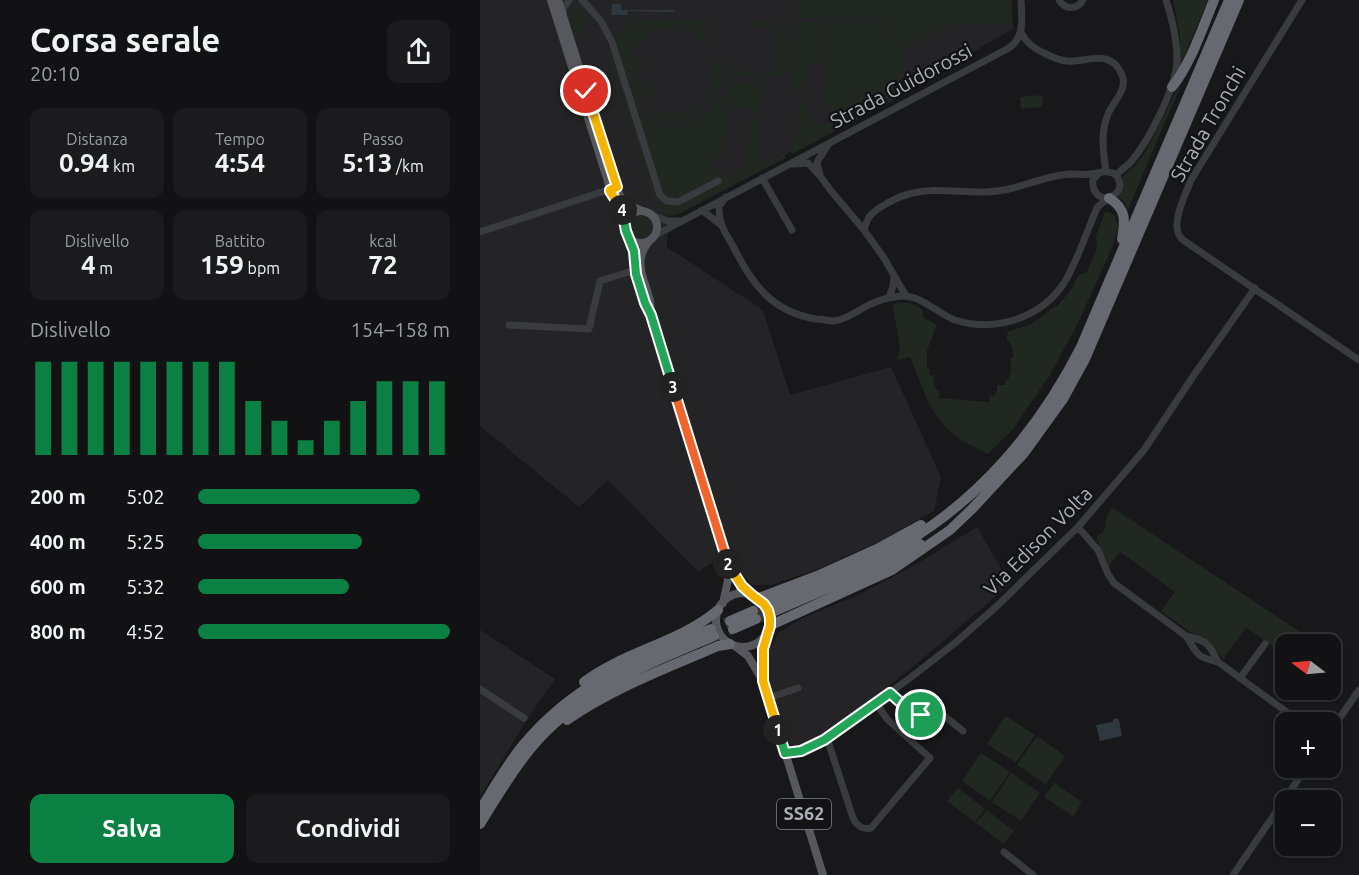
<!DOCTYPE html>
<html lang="it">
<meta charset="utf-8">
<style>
body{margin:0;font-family:Ubuntu,sans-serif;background:#1b1b1d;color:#f1f3f6;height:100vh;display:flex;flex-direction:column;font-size:22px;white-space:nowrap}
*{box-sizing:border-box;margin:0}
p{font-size:20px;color:#9c9ea0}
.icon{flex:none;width:33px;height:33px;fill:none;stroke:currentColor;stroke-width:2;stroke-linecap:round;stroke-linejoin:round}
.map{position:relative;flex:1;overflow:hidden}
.sheet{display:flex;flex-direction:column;background:#121214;width:480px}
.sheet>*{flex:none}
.needle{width:39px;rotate:286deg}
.buttons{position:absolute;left:795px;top:634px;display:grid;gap:12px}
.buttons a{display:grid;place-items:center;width:66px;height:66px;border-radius:12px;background:#121214;box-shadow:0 2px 4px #0004,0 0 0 2px #313234;font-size:30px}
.pin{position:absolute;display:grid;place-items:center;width:51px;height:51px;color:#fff;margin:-26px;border:3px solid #fff;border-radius:50%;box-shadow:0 2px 6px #0007}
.km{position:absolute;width:30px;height:30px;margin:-15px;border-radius:50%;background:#222;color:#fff;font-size:16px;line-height:30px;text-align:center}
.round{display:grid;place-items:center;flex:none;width:63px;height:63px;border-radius:12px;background:#1b1b1d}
.overview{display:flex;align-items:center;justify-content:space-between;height:102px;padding:0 30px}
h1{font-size:33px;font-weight:700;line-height:45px}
.metrics{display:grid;grid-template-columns:repeat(3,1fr);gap:9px;height:102px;padding:6px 30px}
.metrics div{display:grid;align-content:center;border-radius:12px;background:#1b1b1d;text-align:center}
.metrics b{font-size:26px;font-weight:700}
.metrics small{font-size:16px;font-weight:400}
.metrics p{font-size:16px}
.chart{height:168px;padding:12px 30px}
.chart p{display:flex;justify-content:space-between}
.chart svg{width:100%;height:108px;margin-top:6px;stroke:#0b8043;stroke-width:6}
.button{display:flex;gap:12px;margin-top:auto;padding:12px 30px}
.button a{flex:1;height:69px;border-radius:12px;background:#0b8043;color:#fff;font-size:24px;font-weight:700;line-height:69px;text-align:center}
.button a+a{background:#1b1b1d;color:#f1f3f6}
ul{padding:0 30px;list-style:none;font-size:20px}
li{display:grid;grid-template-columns:96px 72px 1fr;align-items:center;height:45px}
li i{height:15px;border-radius:8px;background:#0b8043}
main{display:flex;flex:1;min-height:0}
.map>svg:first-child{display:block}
</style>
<main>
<section class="sheet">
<div class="overview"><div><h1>Corsa serale</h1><p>20:10</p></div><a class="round"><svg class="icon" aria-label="share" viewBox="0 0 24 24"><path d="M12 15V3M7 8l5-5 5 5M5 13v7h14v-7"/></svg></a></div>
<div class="metrics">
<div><p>Distanza</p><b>0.94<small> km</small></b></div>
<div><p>Tempo</p><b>4:54</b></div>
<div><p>Passo</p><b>5:13<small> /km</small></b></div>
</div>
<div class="metrics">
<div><p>Dislivello</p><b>4<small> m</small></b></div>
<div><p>Battito</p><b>159<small> bpm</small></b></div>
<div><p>kcal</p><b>72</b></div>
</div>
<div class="chart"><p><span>Dislivello</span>154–158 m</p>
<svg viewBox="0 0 160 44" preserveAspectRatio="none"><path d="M5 44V6M15 44V6M25 44V6M35 44V6M45 44V6M55 44V6M65 44V6M75 44V6M85 44V22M95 44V30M105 44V38M115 44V30M125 44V22M135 44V14M145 44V14M155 44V14"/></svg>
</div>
<ul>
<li><b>200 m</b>5:02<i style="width:88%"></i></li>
<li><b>400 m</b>5:25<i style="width:65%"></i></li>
<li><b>600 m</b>5:32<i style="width:60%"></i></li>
<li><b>800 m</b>4:52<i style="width:100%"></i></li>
</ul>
<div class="button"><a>Salva</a><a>Condividi</a></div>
</section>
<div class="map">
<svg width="879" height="875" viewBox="0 0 879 875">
<rect width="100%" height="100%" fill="#18181a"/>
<!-- built -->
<path fill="#242427" d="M0,0H532L533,29L391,110L188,216L187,247L283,310L310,395L411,367L461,477L454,511L396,543L335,570L291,585H273L262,575L254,555L237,559L218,572L128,480L99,507L0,426Z
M497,527L530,584L428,671L373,713L324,746L313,748L305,737L286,665L290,649L298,633L323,618L376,596L435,565Z
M0,630L75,679L46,721L0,797Z"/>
<!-- green -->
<path fill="#212821" d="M318,0H530L532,24H473L425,49L414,100L312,154L310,151L313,149V145L315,144L319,107L318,100H323L338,128L356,119L346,100L349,22H360V26H364V22L407,23L389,109L393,107H390L409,20L317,18Z
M693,0H728L700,66V35Z
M99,3C115,17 105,25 97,41L89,16L91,10Z
M151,19H194L193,24L194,28C173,29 159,38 151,57L139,50L135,37L146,29L148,22H150Z
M197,19L222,20L223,29L227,36L230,37L229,46L228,47L214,34L197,28L198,23Z
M271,21L297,23L299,26L306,25L308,27L307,67L302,77H288V71L298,72V27L271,26Z
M316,22H346L344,62L328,64L323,86L322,95L316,94L312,80L313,27Z
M98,41L146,193H145L97,43Z
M131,50L176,193C181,203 189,207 200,204L197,199H190L181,192L159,116C165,119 170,123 177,125C207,133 229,112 246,90L244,152L231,160L240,176L242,177L267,167L269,120L282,114L280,159L282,160V163L284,164L305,153V158L199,214C189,218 183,213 176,206L128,53Z
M140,52L165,66L160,74L144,66Z
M240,60H243C243,83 244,88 227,105L222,102C232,90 236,77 234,61Z
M247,60H252L253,71L280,72L286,71V78L250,76L247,72Z
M708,68L648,210L644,201L638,198C643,191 644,185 642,177L655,166L666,151Z
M148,75L174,88L168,97L166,95L155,99L147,77Z
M263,82L286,83V85L283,87L282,109L270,114L267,108L249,109L250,85L254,83Z
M562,95L563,107L541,109L540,97Z
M219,105L222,110C204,123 182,126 163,112L167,107C185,117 203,116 219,105Z
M625,212H628L635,216L638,228L632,248L598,323L571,373L534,428L508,454C497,448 484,443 474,435C449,415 442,385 430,357L417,360L420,350L413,304C426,302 432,302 443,310V317L457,325L447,350V368L450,370L449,375L455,376L453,381L455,388L460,391L458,398L509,402L510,396H514L517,391V385H525V380L529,378L531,370L530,358L534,357L530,341H527V335L529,331L550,325L579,304L591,290L598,276L607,272L617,248L616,236Z
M151 227a10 10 0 1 1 20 0a10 10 0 1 1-20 0Z
M633,508L826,636L819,645H806L805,655L766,627L743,660L729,641L710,632L681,611L695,592L640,552L629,566L617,540V536C630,528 623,526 627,516C629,513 631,510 633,508Z
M526,716L555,735L536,763L507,744Z
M557,736L585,756L566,784L537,765Z
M501,753L530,772L510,801L482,781Z
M531,773L560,793L541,821L512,802Z
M574,783L602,802L593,816L564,797Z
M478,788L505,809L495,822L467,801Z
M507,810L534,831L524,844L496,823Z"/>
<!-- water -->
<path fill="#2f383e" d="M132,4H141V10H194V12L148,11L147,15H131Z
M637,718L639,720L642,736L620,741L616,725L632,722L634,719Z"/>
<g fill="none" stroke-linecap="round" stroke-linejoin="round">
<!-- highway-tunnel -->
<path stroke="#36363a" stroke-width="10" stroke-dasharray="10 5" stroke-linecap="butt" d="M273,611L291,603
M276,619L295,611
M231,629L250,621
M234,636L253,629"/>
<!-- minor -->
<path stroke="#3a3b3f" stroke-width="7" d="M102,0L121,21L132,42L180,195L187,201L198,202L238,181
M579,0C585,10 597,10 603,0
M822,0L711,180C706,193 693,219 698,232C698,234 701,238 703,240L879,360
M83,14L84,7L89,0
M541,32C543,36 545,40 549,43C555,50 577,60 586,61C606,63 631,47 642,75C648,89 634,101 629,112C620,131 623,151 626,171
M313,164L328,163L340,176L352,192L384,230L404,258L426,296
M619,173L613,180C612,191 617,198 628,198
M340,175L337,162L348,145
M636,175C640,171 645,167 650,163C668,142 697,87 697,59C697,41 692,17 686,0
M282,178L312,230
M246,197L239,206C239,226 245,232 254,248C273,286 293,312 336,319C342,319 349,321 354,321C369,319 379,309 391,304C401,299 412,297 422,296C441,295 458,314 475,320C515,333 561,318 584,283C597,262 607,231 617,208C626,196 649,195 636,175C627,169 620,173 610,174C604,175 598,174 591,174C570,175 550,184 529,189C496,197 461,185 429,194C417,197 396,208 389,217C387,221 385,226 384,230
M222,210L241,225
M172,215L187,221H200
M0,232L134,188
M174,236L529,48C545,37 542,18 541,0
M409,298L413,286L414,278
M29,325L109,329L120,281L155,270
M598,527L618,550L628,574L634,583L706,636C727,641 729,643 738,662
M706,636C719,656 715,656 738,662L822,723
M760,678L785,644
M0,689L44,718
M410,693C416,698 431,715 438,715C444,715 449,709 457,710L483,731
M288,698L318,688
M850,732L879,690
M347,738L373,818C377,826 382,830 391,828L450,758L407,719L396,703
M305,753L321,751L344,740L430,678L475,643L517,606L598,527L664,450L714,375L775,288
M524,852L553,875
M753,875L826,768"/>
<!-- major -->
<path stroke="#56585e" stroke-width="8" d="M71,0L131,191L142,210L145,225
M78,0L139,194L146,204L162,211
M145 227a16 16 0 1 1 32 0a16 16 0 1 1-32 0Z
M149,238L154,251L155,266
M171,239C151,261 164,276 170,301C171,305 170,310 171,315L246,561L248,580L243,603
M248,565L262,586L271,595
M236 620a27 27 0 1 1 54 0a27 27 0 1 1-54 0Z
M255,646L268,656L283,681L343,875
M283,681V649L286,634"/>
<!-- highway -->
<path stroke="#666970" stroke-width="10" d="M692,87C711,63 722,29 734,0
M629,198C647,209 645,221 642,239
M279,598L337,576L399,548L441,525
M291,603C334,585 379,569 420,546C500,500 560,428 601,347L749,0
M295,611L388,571L440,544
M250,621L273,611
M289,626L412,570L470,530L492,509L544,453L583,399L605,359L759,0
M253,629L276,619
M104,682C145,651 199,643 238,610
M87,720C133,688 187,668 238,646L250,644
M0,810C14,788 27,764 44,744C97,681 158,659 231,629
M0,824C16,798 32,771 51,748C102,688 164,666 234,636"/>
</g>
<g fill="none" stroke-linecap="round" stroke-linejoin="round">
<defs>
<path id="split-1" d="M298,730L305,753L321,751L344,740L410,693L433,714L441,715"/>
<path id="split-2" d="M248,564L262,586L272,595L284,604L288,610L290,618V626L283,649V681L298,730"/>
<path id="split-3" d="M193,387L248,564"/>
<path id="split-4" d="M142,210L146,231L154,251L156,274L165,303L171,315L193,387"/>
<path id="split-5" d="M106,91L137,187L130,190V191L142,210"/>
</defs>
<!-- split-1 casing -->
<use href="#split-1" stroke="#fff" stroke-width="12"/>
<!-- split-2 casing -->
<use href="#split-2" stroke="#fff" stroke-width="12"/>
<!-- split-3 casing -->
<use href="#split-3" stroke="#fff" stroke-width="12"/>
<!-- split-4 casing -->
<use href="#split-4" stroke="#fff" stroke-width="12"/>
<!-- split-5 casing -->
<use href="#split-5" stroke="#fff" stroke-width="12"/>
<!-- split-1 -->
<use href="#split-1" stroke="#22a559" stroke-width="8"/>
<!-- split-2 -->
<use href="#split-2" stroke="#f5b400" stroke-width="8"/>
<!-- split-3 -->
<use href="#split-3" stroke="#f0652b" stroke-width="8"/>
<!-- split-4 -->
<use href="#split-4" stroke="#22a559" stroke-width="8"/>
<!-- split-5 -->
<use href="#split-5" stroke="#f5b400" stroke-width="8"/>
</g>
<g text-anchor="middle" stroke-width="5" stroke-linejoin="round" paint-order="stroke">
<!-- shield labels -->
<rect fill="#131315" stroke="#7e8188" stroke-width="1.5" x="297" y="799" width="54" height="30" rx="4.5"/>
<g font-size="18" font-weight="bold" fill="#acb0b9">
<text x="324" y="820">SS62</text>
</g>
<!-- street labels -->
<g font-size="20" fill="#acb0b9" stroke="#131315">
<text transform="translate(421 86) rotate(-28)" y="7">Strada Guidorossi</text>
<text transform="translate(728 124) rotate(-60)" y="7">Strada Tronchi</text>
<text transform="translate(558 541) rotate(-45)" y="7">Via Edison Volta</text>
</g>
</g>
</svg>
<div class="buttons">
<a><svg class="needle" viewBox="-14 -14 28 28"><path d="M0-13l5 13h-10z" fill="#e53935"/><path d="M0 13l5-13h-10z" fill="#9c9ea0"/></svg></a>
<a>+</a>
<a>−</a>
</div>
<div class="pin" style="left:441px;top:715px;background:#1e9e55"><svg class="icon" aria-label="arrive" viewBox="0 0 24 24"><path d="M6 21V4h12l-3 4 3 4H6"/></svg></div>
<div class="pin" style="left:106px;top:91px;background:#d93025"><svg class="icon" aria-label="check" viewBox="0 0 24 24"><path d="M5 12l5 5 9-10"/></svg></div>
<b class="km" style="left:298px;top:730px">1</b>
<b class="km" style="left:248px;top:564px">2</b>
<b class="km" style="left:193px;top:387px">3</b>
<b class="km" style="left:142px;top:210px">4</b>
</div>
</main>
